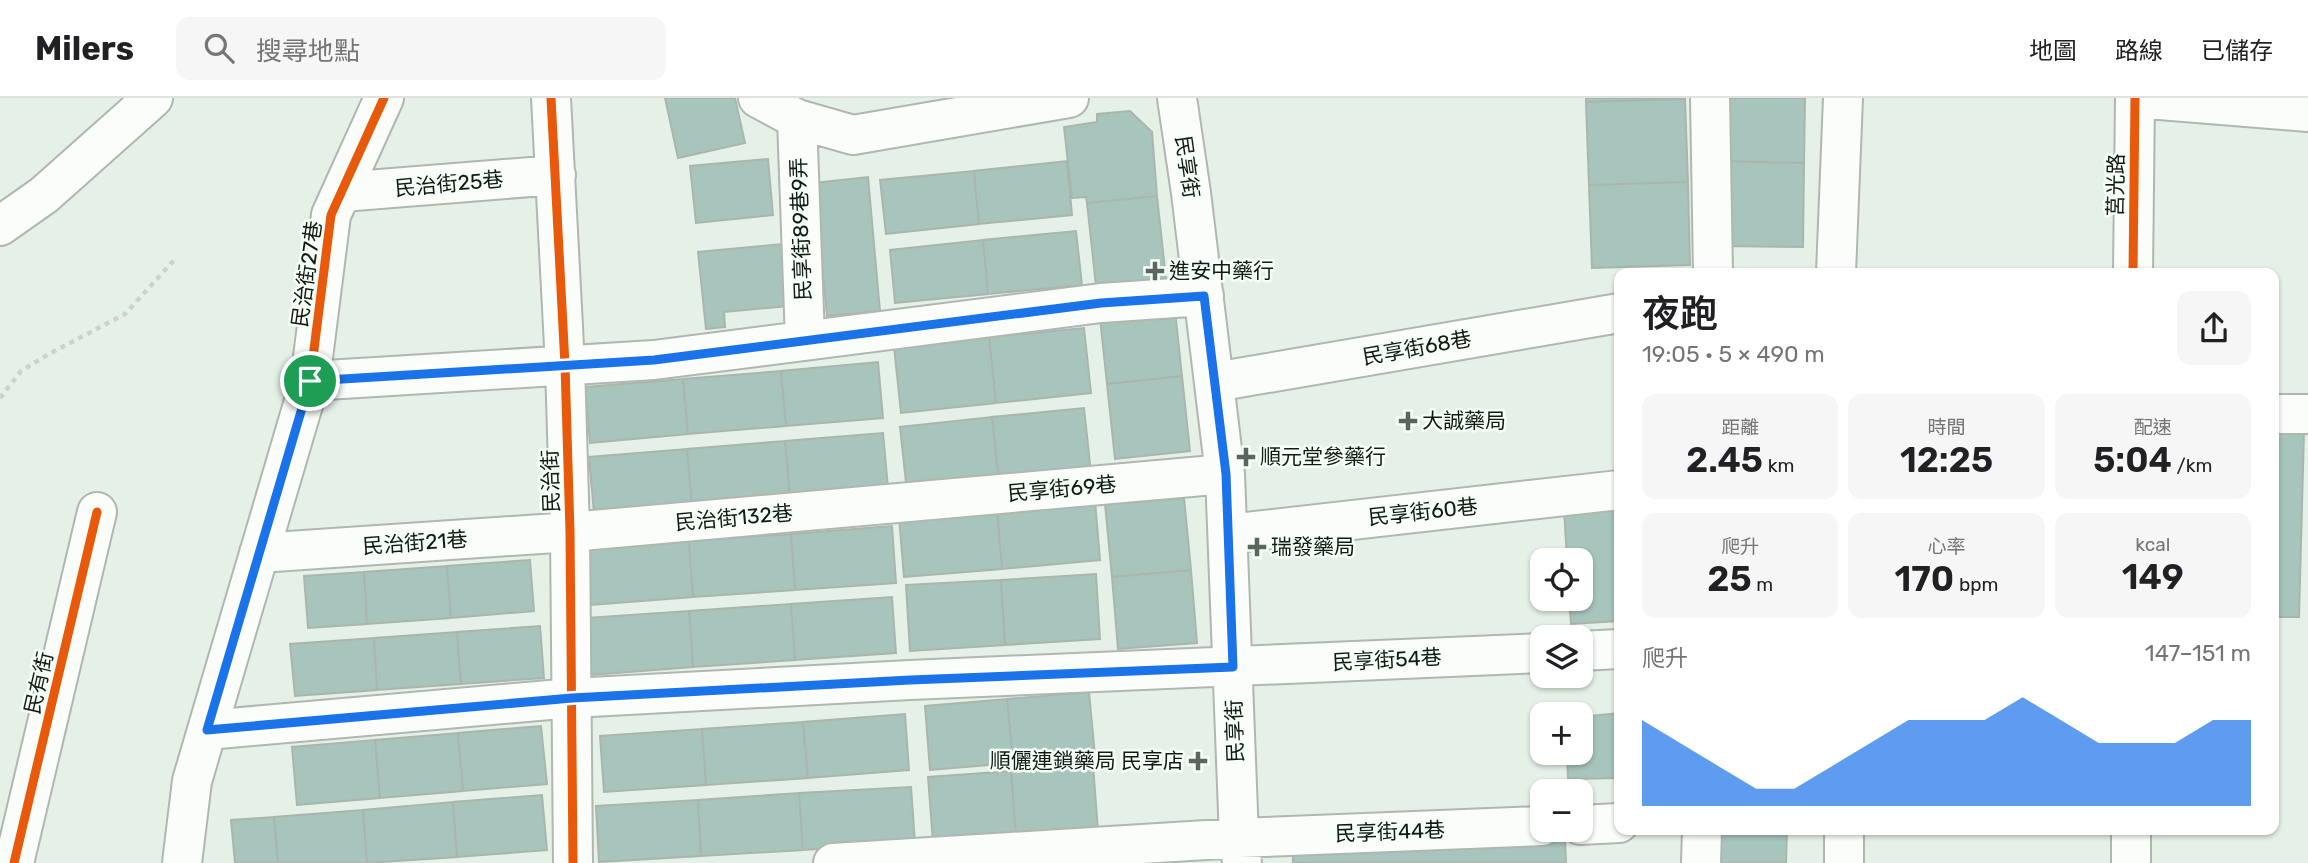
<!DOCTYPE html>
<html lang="zh-TW">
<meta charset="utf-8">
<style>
body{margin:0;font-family:Rubik,"Noto Sans TC",sans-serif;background:#f6f6f6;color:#202124;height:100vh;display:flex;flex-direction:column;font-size:26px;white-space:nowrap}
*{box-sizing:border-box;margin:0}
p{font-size:23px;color:#757577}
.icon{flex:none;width:38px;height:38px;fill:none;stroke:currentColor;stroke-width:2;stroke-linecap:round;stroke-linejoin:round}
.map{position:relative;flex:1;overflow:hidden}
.sheet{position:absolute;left:1614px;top:170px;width:665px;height:567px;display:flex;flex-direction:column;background:#fff;border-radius:14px;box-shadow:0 2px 5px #0004}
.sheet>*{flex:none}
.fabs{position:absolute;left:1530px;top:450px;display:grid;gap:14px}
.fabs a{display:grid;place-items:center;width:63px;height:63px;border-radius:14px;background:#fff;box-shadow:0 2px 5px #0004;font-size:35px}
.pin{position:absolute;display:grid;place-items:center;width:60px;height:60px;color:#fff;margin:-30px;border:4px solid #fff;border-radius:50%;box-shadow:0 2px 7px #0007}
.round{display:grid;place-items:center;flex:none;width:74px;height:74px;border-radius:14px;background:#f6f6f6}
.head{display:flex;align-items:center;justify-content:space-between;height:119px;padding:0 28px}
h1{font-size:38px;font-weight:600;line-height:52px}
.stats{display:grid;grid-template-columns:repeat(3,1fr);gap:10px;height:119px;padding:7px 28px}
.stats div{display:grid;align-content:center;border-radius:14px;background:#f6f6f6;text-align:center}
.stats b{font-size:35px;font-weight:600}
.stats small{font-size:19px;font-weight:400}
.stats p{font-size:19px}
.chart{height:196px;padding:14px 28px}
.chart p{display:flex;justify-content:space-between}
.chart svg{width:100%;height:126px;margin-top:7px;fill:#1a73e8;opacity:.7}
header{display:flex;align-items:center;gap:42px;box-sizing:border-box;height:98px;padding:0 35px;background:#fff;border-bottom:2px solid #e0e0e0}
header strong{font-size:33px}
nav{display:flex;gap:38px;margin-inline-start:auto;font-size:24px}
.search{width:490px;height:63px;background:#f6f6f6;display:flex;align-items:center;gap:18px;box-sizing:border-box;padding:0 24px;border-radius:14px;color:#757577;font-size:26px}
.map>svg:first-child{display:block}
</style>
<header>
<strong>Milers</strong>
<div class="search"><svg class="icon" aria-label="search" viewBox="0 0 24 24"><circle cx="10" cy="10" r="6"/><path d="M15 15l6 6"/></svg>搜尋地點</div>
<nav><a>地圖</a><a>路線</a><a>已儲存</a></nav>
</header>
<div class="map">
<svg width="2308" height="765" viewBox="0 0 2308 765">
<rect width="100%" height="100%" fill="#e5f1e6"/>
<!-- building -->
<path fill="#a7c5bd" stroke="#aab5ae" stroke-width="2" d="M665,0H735L745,45L678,60Z
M1586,0H1685V1L1586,4Z
M1723,0H1805L1804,65L1723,63Z
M1685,1L1688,84L1589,87L1586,4Z
M1130,13L1152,34L1157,98L1087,105L1086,99L1072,100L1064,29L1097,24V16Z
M768,61L773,117L696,125L690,68Z
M1067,63L1072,117L979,126L974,73Z
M1723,63L1804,65L1803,149L1721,148Z
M974,73L979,126L886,136L880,82Z
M868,79L880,213L827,218L814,85Z
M1688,84L1690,167L1592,170L1589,87Z
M1157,98L1166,181L1096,188L1087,105Z
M1076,133L1082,187L988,196L983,142Z
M983,142L988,196L895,205L890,152Z
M782,146L788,208L724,214L725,229L706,231L698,154Z
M1174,203L1182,278L1107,286L1099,210Z
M1084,230L1091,295L996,305L989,239Z
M989,239L996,305L901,315L894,249Z
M878,264L883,320L786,328L781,273Z
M781,273L786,328L688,336L683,281Z
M1182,278L1190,353L1115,361L1107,286Z
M683,281L688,336L590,345L585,289Z
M1084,310L1091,375L999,384L992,319Z
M992,319L999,384L907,394L900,329Z
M2273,333L2304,334L2299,519H2273Z
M883,335L888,390L790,399L785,343Z
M785,343L790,399L692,407L687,351Z
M687,351L692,407L594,415L589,359Z
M1184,400L1191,472L1112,479L1105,406Z
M1095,403L1100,462L1002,471L997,411Z
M1619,406V523L1571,526L1569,500H1580V462H1567L1564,410Z
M997,411L1002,471L904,479L899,419Z
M892,428L896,485L795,492L791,436Z
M791,436L795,492L693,499L689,443Z
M689,443L693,499L591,507L587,450Z
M530,462L534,513L451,520L447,468Z
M447,468L451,520L367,526L364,474Z
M1191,472L1197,545L1118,551L1112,479Z
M364,474L367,526L308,530L304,478Z
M1096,476L1100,541L1005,547L1001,482Z
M1001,482L1005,547L910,553L906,487Z
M892,499L896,555L795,562L791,506Z
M791,506L795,562L693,569L689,513Z
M689,513L693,569L591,577L587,520Z
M540,528L544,580L461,586L457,534Z
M457,534L461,586L377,592L374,540Z
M374,540L377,592L295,598L290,546Z
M1089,594L1095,658L1013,665L1007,601Z
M1007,601L1013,665L930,672L925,608Z
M1619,615V680L1568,681L1567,654H1580V619Z
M905,616L909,672L808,680L803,624Z
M803,624L808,680L706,687L702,631Z
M541,628L547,686L463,693L458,635Z
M702,631L706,687L604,694L600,638Z
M458,635L463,693L380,700L375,642Z
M375,642L380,700L297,707L292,649Z
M1093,667L1098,732L1016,738L1011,673Z
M1011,673L1016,738L933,744L928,679Z
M911,689L915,745L803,752L799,695Z
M799,695L803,752L701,758L698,702Z
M542,697L547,752L457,759L453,704Z
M698,702L701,758L599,764L596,708Z
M453,704L457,759L367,765L363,712Z
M363,712L367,765H278L274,719Z
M274,719L278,765H235L231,722Z
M1709,732H1787L1786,765H1708Z
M1565,740L1566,765H1293V753Z"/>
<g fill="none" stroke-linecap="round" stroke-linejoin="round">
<defs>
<path id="minor" d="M551,0L565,267L570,434L573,765
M758,0L797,21L853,37L1069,0
M1177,0L1191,95L1225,376L1239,740L1242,765
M1710,0L1713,175
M2135,0L2308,14
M797,21L805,242
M342,94L556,77
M0,128L44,97L153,0
M1836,175L1843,0
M2133,175L2135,0
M310,283L654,262L1101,205L1204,198
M1215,284L1619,215
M2273,316H2308
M1228,436L1619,392
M259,455L570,434L1225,376
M1580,553L1619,551
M207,632L572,600L910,582L1542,555
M1580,727L1619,725
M1844,732V765
M2131,732V765
M14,765L97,414
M182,765L192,683L310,283L331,117L384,0
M833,765L1239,740L1542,728
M1701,765L1702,732"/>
</defs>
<!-- minor casing -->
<use href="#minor" stroke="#afb7b0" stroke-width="42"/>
<!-- path -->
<path stroke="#ced2ce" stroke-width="4.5" stroke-dasharray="5 5" stroke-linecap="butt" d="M0,300L21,273L49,256L125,216L176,160"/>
<!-- minor -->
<use href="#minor" stroke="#fbfdfb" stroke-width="38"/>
<defs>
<path id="cycleway" d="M551,0L565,267L570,434L573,765
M2133,175L2135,0
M310,283L331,117L384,0
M14,765L97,414"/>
</defs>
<!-- cycleway casing -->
<use href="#cycleway" stroke="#f6fff7" stroke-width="13"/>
<!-- cycleway -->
<use href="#cycleway" stroke="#e8590c" stroke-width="9"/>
</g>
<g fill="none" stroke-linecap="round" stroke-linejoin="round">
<defs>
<path id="route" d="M1204,198L1226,376L1233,569L910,582L572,600L207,632L310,283L654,262L1101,205Z"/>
</defs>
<!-- route casing -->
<use href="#route" stroke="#fff" stroke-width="14"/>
<!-- route -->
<use href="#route" stroke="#1a73e8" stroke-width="9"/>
</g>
<!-- markers -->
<g fill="#5c655d" stroke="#f6fff7" stroke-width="2.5">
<path d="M1151.5 162.5h7v7h7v7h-7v7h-7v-7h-7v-7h7z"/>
<path d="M1404.5 312.5h7v7h7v7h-7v7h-7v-7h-7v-7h7z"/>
<path d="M1242.5 348.5h7v7h7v7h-7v7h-7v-7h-7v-7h7z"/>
<path d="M1253.5 438.5h7v7h7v7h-7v7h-7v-7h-7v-7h7z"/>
<path d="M1194.5 652.5h7v7h7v7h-7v7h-7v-7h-7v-7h7z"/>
</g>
<g text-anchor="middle" stroke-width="5" stroke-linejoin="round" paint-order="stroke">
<!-- street labels -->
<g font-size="21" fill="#131a13" stroke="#f6fff7">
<text transform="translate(1187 69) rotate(82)" y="7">民享街</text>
<text transform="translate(449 86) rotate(-5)" y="7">民治街25巷</text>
<text transform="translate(2116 87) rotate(-89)" y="7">莒光路</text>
<text transform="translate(801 131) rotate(-92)" y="7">民享街89巷9弄</text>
<text transform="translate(307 176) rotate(-82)" y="7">民治街27巷</text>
<text transform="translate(1417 250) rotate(-10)" y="7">民享街68巷</text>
<text transform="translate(551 383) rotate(-92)" y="7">民治街</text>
<text transform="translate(1062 391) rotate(-5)" y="7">民享街69巷</text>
<text transform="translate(1423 414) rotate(-6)" y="7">民享街60巷</text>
<text transform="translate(734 420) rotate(-5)" y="7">民治街132巷</text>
<text transform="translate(415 445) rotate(-4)" y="7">民治街21巷</text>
<text transform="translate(1387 562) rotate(-3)" y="7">民享街54巷</text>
<text transform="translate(39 585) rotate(-77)" y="7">民有街</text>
<text transform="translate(1235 633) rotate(-92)" y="7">民享街</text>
<text transform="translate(1390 734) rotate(-2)" y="7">民享街44巷</text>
</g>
<!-- poi labels -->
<g font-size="21" fill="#131a13" stroke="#f6fff7" text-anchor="start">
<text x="1169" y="180">進安中藥行</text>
<text x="1422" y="330">大誠藥局</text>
<text x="1260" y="366">順元堂參藥行</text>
<text x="1271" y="456">瑞發藥局</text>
<text x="1184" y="670" text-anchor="end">順儷連鎖藥局 民享店</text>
</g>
</g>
</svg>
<div class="fabs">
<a><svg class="icon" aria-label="locate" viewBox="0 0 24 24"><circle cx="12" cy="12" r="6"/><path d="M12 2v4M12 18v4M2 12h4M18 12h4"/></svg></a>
<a><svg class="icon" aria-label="layers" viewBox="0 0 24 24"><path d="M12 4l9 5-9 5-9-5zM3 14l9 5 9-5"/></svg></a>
<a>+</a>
<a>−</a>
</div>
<div class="pin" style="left:310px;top:283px;background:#1e9e55"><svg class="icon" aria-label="arrive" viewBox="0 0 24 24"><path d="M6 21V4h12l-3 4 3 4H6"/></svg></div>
<section class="sheet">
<div class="head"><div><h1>夜跑</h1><p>19:05 · 5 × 490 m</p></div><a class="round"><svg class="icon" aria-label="share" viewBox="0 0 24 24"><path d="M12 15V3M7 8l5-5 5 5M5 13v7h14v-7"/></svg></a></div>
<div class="stats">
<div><p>距離</p><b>2.45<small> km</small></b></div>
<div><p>時間</p><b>12:25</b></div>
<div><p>配速</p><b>5:04<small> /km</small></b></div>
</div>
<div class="stats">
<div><p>爬升</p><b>25<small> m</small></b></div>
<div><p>心率</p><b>170<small> bpm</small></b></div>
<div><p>kcal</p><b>149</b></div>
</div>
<div class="chart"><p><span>爬升</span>147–151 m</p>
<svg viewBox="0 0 160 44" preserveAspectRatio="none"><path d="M0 44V14L10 22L20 30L30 38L40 38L50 30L60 22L70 14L80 14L90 14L100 6L110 14L120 22L130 22L140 22L150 14L160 14V44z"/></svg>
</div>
</section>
</div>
